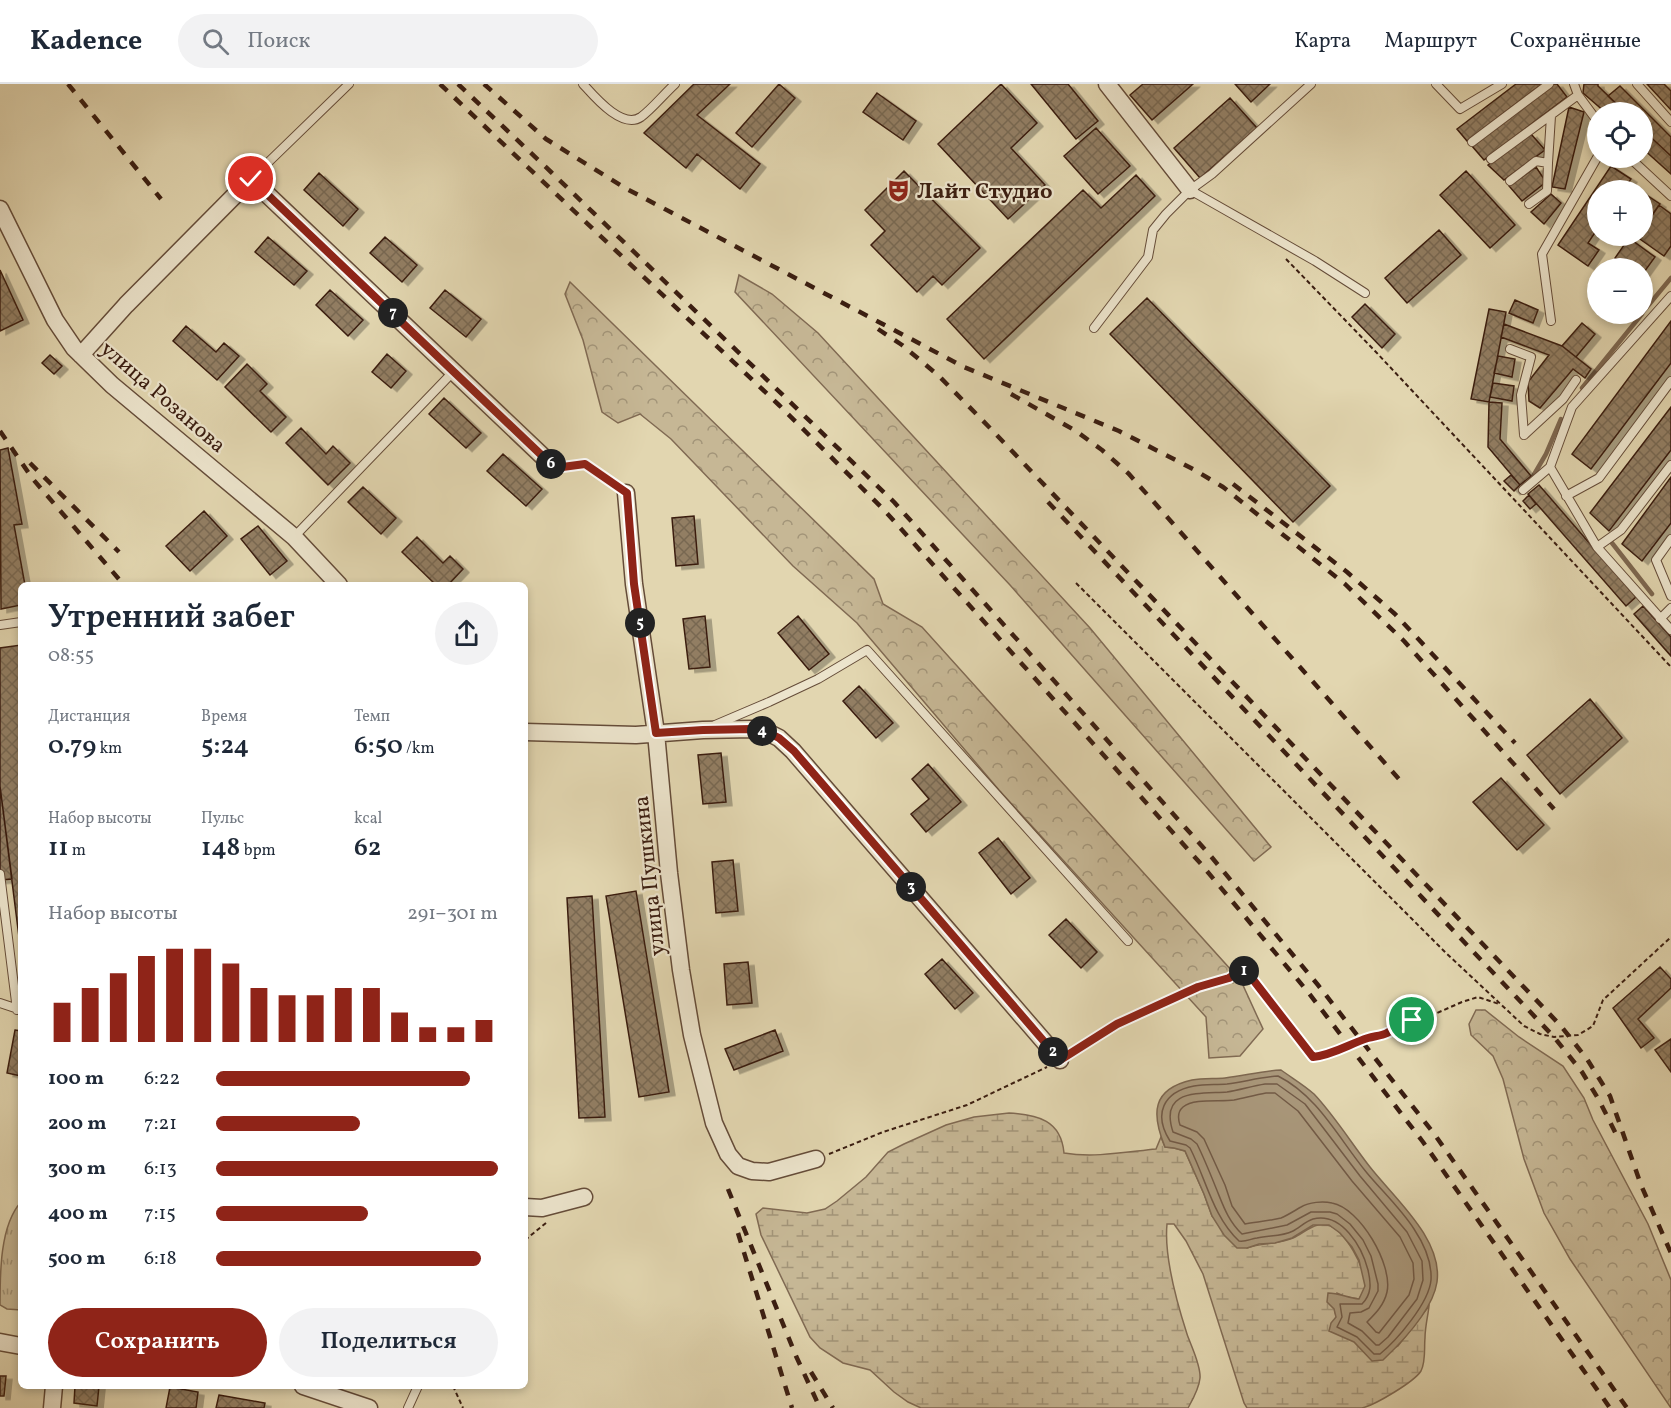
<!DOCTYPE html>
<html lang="ru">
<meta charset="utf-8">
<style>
body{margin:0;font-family:Vollkorn,serif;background:#f2f2f3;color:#1f2937;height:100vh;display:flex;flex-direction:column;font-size:22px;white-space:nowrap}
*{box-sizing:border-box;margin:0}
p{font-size:20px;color:#747a83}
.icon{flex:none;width:33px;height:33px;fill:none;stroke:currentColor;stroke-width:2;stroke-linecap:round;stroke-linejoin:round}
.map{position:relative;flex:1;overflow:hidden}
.drawer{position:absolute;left:18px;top:498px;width:510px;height:807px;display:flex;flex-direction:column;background:#fff;border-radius:9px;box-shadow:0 3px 9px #0003}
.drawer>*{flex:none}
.buttons{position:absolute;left:1587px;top:18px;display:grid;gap:12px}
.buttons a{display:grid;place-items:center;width:66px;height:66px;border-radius:50%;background:#fff;box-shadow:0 3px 9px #0003;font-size:30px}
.pin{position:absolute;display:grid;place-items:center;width:51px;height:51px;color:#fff;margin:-26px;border:3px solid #fff;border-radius:50%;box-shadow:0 2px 6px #0007}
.km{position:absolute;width:30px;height:30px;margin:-15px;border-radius:50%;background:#222;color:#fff;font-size:16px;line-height:30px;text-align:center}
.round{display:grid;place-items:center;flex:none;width:63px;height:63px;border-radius:32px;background:#f2f2f3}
.head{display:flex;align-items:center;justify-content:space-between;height:102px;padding:0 30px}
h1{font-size:33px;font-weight:600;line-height:45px}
.stats{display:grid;grid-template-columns:repeat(3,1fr);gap:9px;height:102px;padding:6px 30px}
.stats div{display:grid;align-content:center}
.stats b{font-size:26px;font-weight:600}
.stats small{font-size:16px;font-weight:400}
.stats p{font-size:16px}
.chart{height:168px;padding:12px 30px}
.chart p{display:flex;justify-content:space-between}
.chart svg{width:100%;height:108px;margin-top:6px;stroke:#8f2418;stroke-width:6}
.button{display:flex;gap:12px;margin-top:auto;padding:12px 30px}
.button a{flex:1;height:69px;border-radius:36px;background:#8f2418;color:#fff;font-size:24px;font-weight:600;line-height:69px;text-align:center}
.button a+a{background:#f2f2f3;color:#1f2937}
ul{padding:0 30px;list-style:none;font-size:20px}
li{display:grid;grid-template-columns:96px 72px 1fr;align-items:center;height:45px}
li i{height:15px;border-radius:8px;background:#8f2418}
header{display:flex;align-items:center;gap:36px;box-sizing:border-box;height:84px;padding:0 30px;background:#fff;border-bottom:2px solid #e0e1e3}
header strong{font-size:28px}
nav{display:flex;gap:33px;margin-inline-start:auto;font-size:21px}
.search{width:420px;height:54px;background:#f2f2f3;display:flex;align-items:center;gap:15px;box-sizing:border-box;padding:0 21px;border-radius:33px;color:#747a83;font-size:22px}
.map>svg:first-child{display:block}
</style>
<header>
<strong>Kadence</strong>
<div class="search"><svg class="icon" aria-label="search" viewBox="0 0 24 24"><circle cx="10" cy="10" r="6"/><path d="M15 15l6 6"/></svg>Поиск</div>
<nav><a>Карта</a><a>Маршрут</a><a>Сохранённые</a></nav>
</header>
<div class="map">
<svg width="1671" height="1324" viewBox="0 0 1671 1324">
<defs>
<pattern id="grass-tufts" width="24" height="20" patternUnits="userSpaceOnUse" patternTransform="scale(1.5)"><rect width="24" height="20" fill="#c6b795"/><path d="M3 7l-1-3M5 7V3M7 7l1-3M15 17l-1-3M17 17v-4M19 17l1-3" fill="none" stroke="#a29478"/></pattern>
<pattern id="forest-crowns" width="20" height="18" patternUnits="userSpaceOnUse" patternTransform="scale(1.5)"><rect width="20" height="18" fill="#c6b795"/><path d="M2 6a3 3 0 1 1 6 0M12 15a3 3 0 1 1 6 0" fill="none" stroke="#a29478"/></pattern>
<pattern id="wetland-marsh" width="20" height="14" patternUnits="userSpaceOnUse" patternTransform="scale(1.5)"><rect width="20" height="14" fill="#c6b795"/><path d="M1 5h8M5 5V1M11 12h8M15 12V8" fill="none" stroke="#a29478"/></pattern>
<pattern id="building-cross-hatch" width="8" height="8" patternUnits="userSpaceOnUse" patternTransform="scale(1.5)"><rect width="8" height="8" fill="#927e64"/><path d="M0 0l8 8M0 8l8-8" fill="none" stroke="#786751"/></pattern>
<filter id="shadow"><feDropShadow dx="6" dy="3.5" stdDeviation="0" flood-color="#0004"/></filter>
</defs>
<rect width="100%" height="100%" fill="#e2d6b0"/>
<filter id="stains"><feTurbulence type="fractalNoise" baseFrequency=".00333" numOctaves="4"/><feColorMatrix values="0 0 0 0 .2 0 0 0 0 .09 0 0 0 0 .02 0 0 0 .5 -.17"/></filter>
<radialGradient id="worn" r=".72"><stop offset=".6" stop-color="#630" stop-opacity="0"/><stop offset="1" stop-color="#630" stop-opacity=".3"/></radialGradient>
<!-- grass -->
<path fill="url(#grass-tufts)" stroke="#806a53" stroke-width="1.5" d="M21,1118V1226L7,1225L0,1221C0,1189 0,1141 21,1118Z"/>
<!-- forest -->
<path fill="url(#forest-crowns)" stroke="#806a53" stroke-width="1.5" d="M739,191L772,210L818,249L1090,544L1271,763L1254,777L1010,501L735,208Z
M570,198L874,495L883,520L922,543L1241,897L1263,945L1240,972L1209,974L1206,933L999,706L857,539L793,482L671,355L640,330L618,339L602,328L583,256L565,210Z
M1476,926H1485L1519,953L1563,982L1584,1014L1593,1036L1648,1140L1671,1196V1324L1570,1175L1544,1129L1524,1075L1503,995L1493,972L1471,951L1469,940Z"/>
<!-- wetland -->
<path fill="url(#wetland-marsh)" stroke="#806a53" stroke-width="1.5" d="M1009,1029C1038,1031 1061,1036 1064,1069C1094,1074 1126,1068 1156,1065L1161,1053L1165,1063L1174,1064L1185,1067L1204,1110L1212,1132L1247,1164C1262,1159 1278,1160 1293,1154C1305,1149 1313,1138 1327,1141C1344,1144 1367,1186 1365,1202C1365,1206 1361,1212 1359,1215L1346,1213L1337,1209C1336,1215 1334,1222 1335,1228C1337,1242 1362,1266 1372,1276L1398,1262L1429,1222C1428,1232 1425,1243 1425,1254C1424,1264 1426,1277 1421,1287C1414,1298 1375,1321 1362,1324H1247L1244,1319L1203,1190L1186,1157L1174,1140H1167C1164,1171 1177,1219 1187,1250C1191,1262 1201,1281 1200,1294C1199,1305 1193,1315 1188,1324H921L908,1318L894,1308L870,1286L843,1279L820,1264L810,1253L761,1151L756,1130L763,1124L807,1129L825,1125L837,1117L866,1093L888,1068L904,1060L946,1041L974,1033Z"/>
<!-- water -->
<path fill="#a9977a" stroke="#7d6750" stroke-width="1.5" d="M1281,986C1292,994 1304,1001 1314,1010C1334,1031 1352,1060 1370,1083C1394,1114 1443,1155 1437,1198C1433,1225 1402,1258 1383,1276L1372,1277L1354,1258L1329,1247L1331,1239L1336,1233L1334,1225L1327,1218L1328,1209C1339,1209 1348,1214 1359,1215L1365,1202L1359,1176L1352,1163L1340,1149L1329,1141H1313L1292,1154L1275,1159L1259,1160L1247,1164H1237L1224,1151L1212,1132L1204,1110L1185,1067L1174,1064L1165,1063C1151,1029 1152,1005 1192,996C1203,994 1215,995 1225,994C1244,992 1261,987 1281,986Z"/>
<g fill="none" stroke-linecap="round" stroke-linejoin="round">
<!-- shore -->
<path stroke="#725a46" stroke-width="1.5" d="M1278,992C1318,1012 1339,1055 1367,1089C1382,1107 1401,1125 1414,1145C1424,1160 1432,1178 1431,1196C1429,1219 1397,1256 1380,1270H1374L1357,1253L1337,1243L1342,1233L1340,1220H1362C1372,1210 1371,1199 1368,1186C1362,1163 1342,1128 1313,1135C1306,1137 1299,1144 1293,1147C1281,1153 1269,1151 1257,1154C1250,1155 1246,1158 1239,1157C1213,1133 1206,1095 1190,1064L1186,1061L1170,1057C1153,1030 1163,1008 1194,1002C1205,1000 1216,1001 1227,1000C1244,998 1260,993 1278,992Z
M1265,1000H1277L1305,1020L1360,1092L1407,1148L1422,1177L1423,1196L1417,1215L1388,1253L1379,1261H1376L1362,1247L1348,1239L1350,1229L1361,1228L1369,1224L1378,1207V1200L1371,1172L1363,1156L1350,1140L1337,1130L1330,1128H1311L1287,1141L1242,1150C1228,1137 1223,1121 1216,1104C1210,1089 1204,1074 1197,1060L1191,1055L1173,1048C1159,1005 1198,1010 1227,1008C1240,1006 1252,1002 1265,1000Z
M1266,1009H1275L1298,1027L1352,1097L1400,1153L1413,1179L1414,1195L1409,1211L1379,1249L1376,1248L1367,1238C1376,1229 1384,1221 1387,1208C1393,1181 1360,1124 1332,1119C1323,1117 1309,1118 1301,1123C1294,1127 1288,1131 1281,1134C1269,1137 1256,1138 1245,1140L1232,1122L1225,1101L1204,1055L1197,1048L1180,1041C1178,1035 1177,1028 1183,1023C1194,1014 1220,1018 1234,1016C1244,1014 1255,1011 1266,1009Z"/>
<!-- stream -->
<path stroke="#7d6750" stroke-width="4.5" d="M1642,229L1671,194
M1582,304L1642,230
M1532,394L1546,370L1561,335
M1612,459L1652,510"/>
</g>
<!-- building -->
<path fill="url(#building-cross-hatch)" stroke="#3b1e11" stroke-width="1.5" filter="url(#shadow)" d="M694,0H730L697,31L760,80L740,105L697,70L686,84L644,49Z
M779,0L795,14L752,63L736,49Z
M1001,0L1037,39L1011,64L1045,101L1008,135L938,60Z
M1031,0H1068L1098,37L1076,55Z
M1143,0H1193L1152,36L1130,11Z
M1235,0H1270L1251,18Z
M1516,0H1542L1467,57L1457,45Z
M1552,0H1557L1567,13L1484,76L1472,62Z
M1584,0H1598V2L1625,28H1605L1583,9Z
M1647,0H1664L1671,7V26Z
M1620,2L1671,53V72L1642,45V28H1625L1608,12Z
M877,9L916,37L903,56L863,28Z
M1230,14L1257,44L1200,94L1174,64Z
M1569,23L1584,28L1565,105L1552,103Z
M1096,44L1130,82L1098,110L1064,72Z
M1642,45L1671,72V90L1642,64Z
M1531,50L1545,66L1504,96L1488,81Z
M1611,82L1631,95L1623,106H1598V144L1588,159L1599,166L1588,182L1558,161Z
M1536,83L1546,98L1522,117L1509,102Z
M904,87L980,164L942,201L933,192L917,208L871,161L885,147L865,126Z
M1466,87L1515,141L1490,164L1440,111Z
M319,89L358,125L343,142L304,106Z
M1136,91L1155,112L984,275L947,235L1083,106L1101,124Z
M1628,99L1640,106H1623Z
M1642,108L1660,120L1651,133L1642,128Z
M1551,110L1561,119L1544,140L1531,128Z
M1659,121L1671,130V162L1664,172L1637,153L1638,152H1642V145Z
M1439,146L1461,171L1407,219L1385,194Z
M268,153L307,187L294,201L255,168Z
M385,153L417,181L402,198L370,169Z
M1629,154L1655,173L1642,191V184H1631L1615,174Z
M0,186L23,236L0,247Z
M330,206L363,236L348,252L316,221Z
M445,206L481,235L466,253L430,224Z
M1147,214L1330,402L1293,438L1110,250Z
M1515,216L1538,226L1533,239L1509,229Z
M1365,220L1395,250L1382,264L1352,233Z
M1489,225L1506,228L1489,318L1471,315Z
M1671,237V279L1591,385L1572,370Z
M1582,239L1595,250L1576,273L1562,262Z
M1504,240L1562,262L1591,285L1585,294L1573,285L1540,324L1529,317L1528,298L1549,271L1501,253Z
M186,242L216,268L224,259L239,272L217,296L173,257Z
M387,270L406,287L391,304L372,288Z
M50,271L62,282L54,290L42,279Z
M1498,272L1515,275L1512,293L1494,289Z
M247,280L267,300L260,307L286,333L271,348L225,303Z
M1493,299L1514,302L1512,317L1490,313Z
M444,314L481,349L466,364L429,330Z
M1489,318L1502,319L1500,355L1531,392L1520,401L1488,363Z
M1671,323V366L1609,447L1590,429Z
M301,344L326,370L333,362L350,379L328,401L286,359Z
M8,364L22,440L14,441L25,501H21V521L1,525L0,366Z
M503,370L542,405L526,422L487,387Z
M1511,391L1520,401L1514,407L1504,397Z
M1671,393V439L1642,477L1622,460Z
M1539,401L1636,513L1626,522L1528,410Z
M363,403L396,434L381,450L348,418Z
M1529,411L1536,420L1530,425L1523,417Z
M204,427L227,452L190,487L166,462Z
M694,432L698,480L676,482L672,434Z
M258,442L287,477L270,491L241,455Z
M417,453L443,479L450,472L463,485L448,501H436L402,468Z
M1643,522L1671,553V572L1634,530Z
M705,532L710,583L689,585L683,535Z
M798,532L829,570L809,586L778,549Z
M21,561V869L0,702V564Z
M859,602L893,639L876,654L843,617Z
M1590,615L1622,654L1560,710L1527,671Z
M721,669L726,718L703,720L698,671Z
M928,680L961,718L926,748L911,730L929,715L912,695Z
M1501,694L1544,741L1517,766L1473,718Z
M0,702L12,795L0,796Z
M998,754L1030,794L1011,810L979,769Z
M733,776L738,827L716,829L712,778Z
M636,807L669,1008L639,1013L606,812Z
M592,812L605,1033L579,1034L567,814Z
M1066,835L1097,868L1081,884L1049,851Z
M942,875L973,909L955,925L925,890Z
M748,878L752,919L727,921L724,880Z
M1660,883L1671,895V904L1638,935L1654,954L1641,964L1613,924Z
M15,946L21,947V992L7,989Z
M775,946L783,967L734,986L725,965Z
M1671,955V988L1655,966Z
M0,1292H6L4,1312H0Z
M75,1302H99L97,1322L74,1319Z
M170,1303L198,1308L196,1324H166Z
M219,1311L265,1319L264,1324H216Z"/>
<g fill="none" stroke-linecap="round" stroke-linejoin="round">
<defs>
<path id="service" d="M583,0C594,12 622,46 641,33C652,25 664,10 675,0
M1436,0L1460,25L1502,0
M1574,0L1578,11L1598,38
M1637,0L1671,38
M1472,58L1549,0
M1630,74L1671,112
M1491,75L1578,11
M251,95L349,0
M1510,97L1536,77L1548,79L1551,32
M1190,106L1315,177L1365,209
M1529,120L1547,107L1548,79
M1671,212L1572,323L1550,383L1597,463L1671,546
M1551,237L1542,170L1598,72
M1094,244L1148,173L1153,146L1166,130L1190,106L1212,90L1311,0
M1510,265L1531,273L1521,311L1524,351
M1524,351L1563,315L1576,296
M1523,406L1550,383
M1566,412L1599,394L1671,297
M294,453L454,287
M1671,455L1656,476L1671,512
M1597,463L1621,446L1671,381
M1660,535L1671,524
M0,541L21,538
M715,641L769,618L818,595L867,566L1128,857
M0,790L17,926
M0,919L21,926
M408,1324L418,1302"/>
<path id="minor" d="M1107,0L1190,106
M0,125L55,236L74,264L112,301L294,453L339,501
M81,271L126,221L251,95L555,384
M626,409L634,500L656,649L669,789L681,886L692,951L714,1039L728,1070L738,1082L752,1087L769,1088L816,1075
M525,648L636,651L703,646L752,645L767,648L779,654L793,667L1060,976
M525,1123L542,1124L584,1113
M0,1258L21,1262
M303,1302L369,1324
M52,1324L54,1302"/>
</defs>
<!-- service casing -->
<use href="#service" stroke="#654c39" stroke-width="10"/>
<!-- minor casing -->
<use href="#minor" stroke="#654c39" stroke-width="19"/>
<!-- path -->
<path stroke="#3b1e11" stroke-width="2" stroke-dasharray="4.5 3" stroke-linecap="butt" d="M1286,175L1375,267L1671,583
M570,382L585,380L614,401
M1076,499L1445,868L1524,942L1540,950L1554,953L1578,951L1593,942L1603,916L1671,853
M1073,968L1117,940L1198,903L1229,894L1242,886L1251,893L1313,973L1325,972L1367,954L1382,951L1397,944L1405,937L1437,929L1462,918L1478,913L1499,920
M829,1070L883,1048L967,1021L1047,983
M525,1156L546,1139
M453,1302L463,1324"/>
<!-- service -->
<use href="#service" stroke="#ece4cc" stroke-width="8"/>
<!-- minor -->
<use href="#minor" stroke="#ece4cc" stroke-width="16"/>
<!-- rail -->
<path stroke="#3b1e11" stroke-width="4.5" stroke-dasharray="10 10" stroke-linecap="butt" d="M68,0L161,115
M440,0L780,322L885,427L1201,780L1308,908L1423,1058L1610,1324
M458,0L551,88L894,418L1209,770L1318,901L1435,1051L1627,1324
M484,0L546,55L625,104L964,283L1119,347L1193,385L1223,403L1345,500L1404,557L1554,725
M878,245L902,261L939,292L989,343L1561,942L1587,975L1610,1012L1641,1101L1671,1169
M1011,310L1076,347L1102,366L1129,390L1399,695
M0,347L32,394L124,501
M30,379L119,468
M1233,400L1347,488L1395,530L1515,659
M1048,418L1554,953L1582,988L1599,1016L1616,1050
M728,1105L796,1272L820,1324
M738,1149L792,1324
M811,1288L833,1324"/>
</g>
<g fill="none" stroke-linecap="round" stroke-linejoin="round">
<defs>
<path id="route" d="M251,95L555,384L585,380L627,409L634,500L656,649L703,646L752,645L767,648L779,654L794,667L1060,976L1117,940L1198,903L1229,894L1242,886L1251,893L1313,973C1333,971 1349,960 1368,954C1374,952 1381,952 1387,949C1396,945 1403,938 1412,936"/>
</defs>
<!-- route casing -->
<use href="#route" stroke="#fff" stroke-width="12"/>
<!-- route -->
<use href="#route" stroke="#8f2418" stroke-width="8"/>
</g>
<!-- icons -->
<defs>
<symbol id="theatre-bare" viewBox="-9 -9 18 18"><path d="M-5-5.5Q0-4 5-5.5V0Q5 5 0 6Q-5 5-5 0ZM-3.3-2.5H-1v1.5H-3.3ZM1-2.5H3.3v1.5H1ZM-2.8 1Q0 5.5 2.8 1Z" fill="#8f2418" stroke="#ece4cc" stroke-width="2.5" paint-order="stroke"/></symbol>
</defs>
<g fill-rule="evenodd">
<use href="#theatre-bare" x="882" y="90" width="33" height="33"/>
</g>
<g text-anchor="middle" stroke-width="4.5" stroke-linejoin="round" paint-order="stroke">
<!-- poi labels -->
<g font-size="22" font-weight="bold" fill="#3b1e11" stroke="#ece4cc" text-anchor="start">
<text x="917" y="114">Лайт Студио</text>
</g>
<!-- street labels -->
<g font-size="22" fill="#3b1e11" stroke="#ece4cc">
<text transform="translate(164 312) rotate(41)" y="8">улица Розанова</text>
<text transform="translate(648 792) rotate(-96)" y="8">улица Пушкина</text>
</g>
</g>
<rect width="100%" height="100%" filter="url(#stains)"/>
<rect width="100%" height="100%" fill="url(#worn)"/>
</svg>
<div class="buttons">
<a><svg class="icon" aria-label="locate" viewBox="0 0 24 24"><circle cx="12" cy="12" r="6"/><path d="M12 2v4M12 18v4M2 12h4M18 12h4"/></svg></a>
<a>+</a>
<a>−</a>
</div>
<div class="pin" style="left:1412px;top:936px;background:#1e9e55"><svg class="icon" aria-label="arrive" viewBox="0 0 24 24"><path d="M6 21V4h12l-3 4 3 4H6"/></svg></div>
<div class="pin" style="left:251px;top:95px;background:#d93025"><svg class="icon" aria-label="check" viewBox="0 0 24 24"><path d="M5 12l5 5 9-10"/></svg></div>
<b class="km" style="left:1244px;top:887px">1</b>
<b class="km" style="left:1053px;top:968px">2</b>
<b class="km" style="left:911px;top:803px">3</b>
<b class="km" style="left:762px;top:647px">4</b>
<b class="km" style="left:640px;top:539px">5</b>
<b class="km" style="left:551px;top:380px">6</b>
<b class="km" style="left:393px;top:229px">7</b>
<section class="drawer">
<div class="head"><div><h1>Утренний забег</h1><p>08:55</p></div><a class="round"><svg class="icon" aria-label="share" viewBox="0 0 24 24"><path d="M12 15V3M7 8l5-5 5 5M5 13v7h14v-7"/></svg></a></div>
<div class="stats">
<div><p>Дистанция</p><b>0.79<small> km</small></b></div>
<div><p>Время</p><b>5:24</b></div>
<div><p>Темп</p><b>6:50<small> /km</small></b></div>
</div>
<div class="stats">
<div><p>Набор высоты</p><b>11<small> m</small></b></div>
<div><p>Пульс</p><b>148<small> bpm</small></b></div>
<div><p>kcal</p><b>62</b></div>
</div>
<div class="chart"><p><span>Набор высоты</span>291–301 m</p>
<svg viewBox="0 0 160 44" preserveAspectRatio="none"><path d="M5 44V28M15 44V22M25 44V16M35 44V9M45 44V6M55 44V6M65 44V12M75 44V22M85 44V25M95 44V25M105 44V22M115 44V22M125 44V32M135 44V38M145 44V38M155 44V35"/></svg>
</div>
<ul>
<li><b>100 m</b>6:22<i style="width:90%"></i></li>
<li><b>200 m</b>7:21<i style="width:51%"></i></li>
<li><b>300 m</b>6:13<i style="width:100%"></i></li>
<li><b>400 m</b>7:15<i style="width:54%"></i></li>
<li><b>500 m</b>6:18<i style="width:94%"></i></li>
</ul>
<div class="button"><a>Сохранить</a><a>Поделиться</a></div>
</section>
</div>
